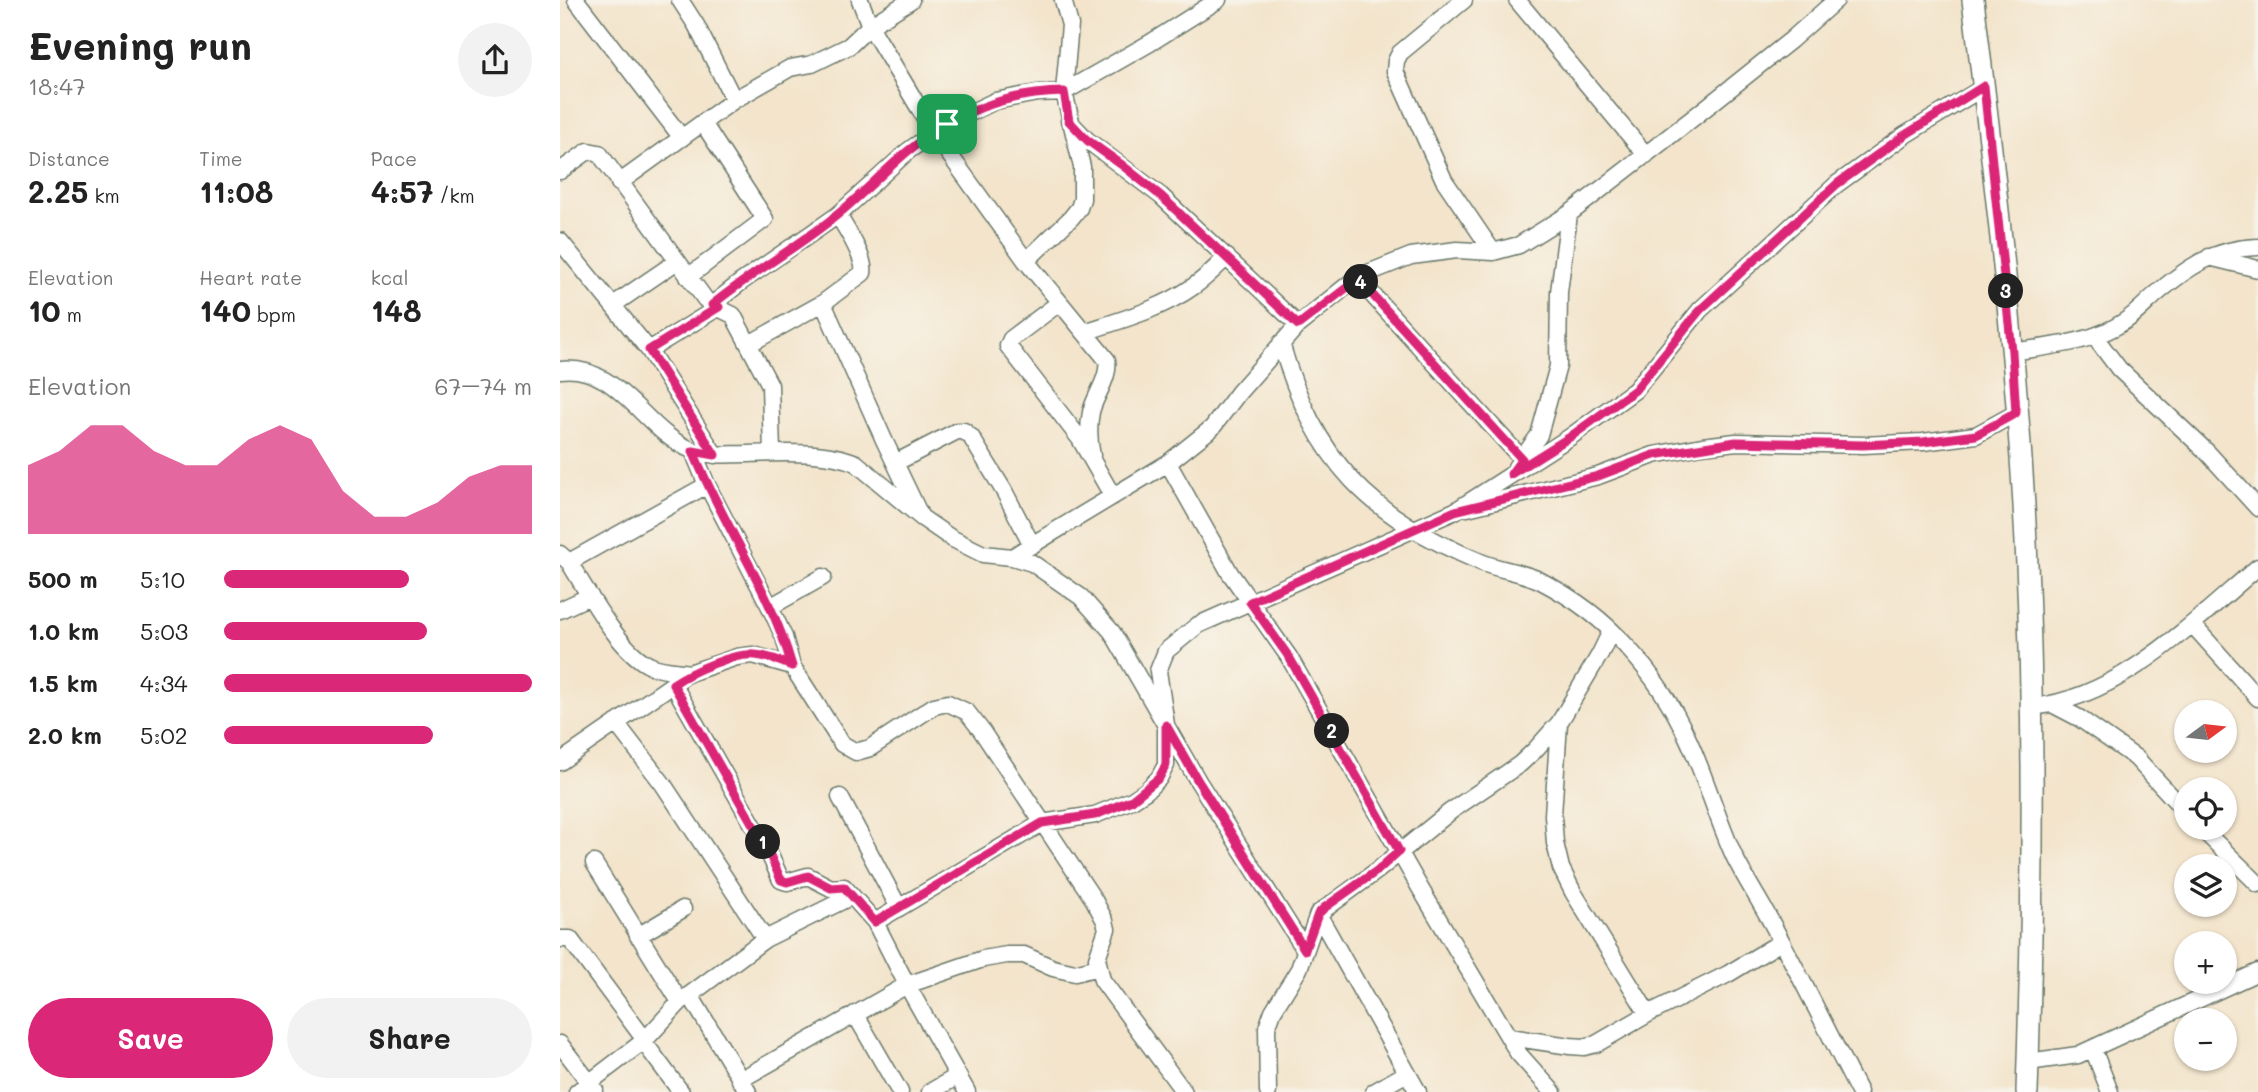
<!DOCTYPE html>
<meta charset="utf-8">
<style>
body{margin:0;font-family:Mali,sans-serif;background:#f2f2f2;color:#222;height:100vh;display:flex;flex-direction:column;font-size:26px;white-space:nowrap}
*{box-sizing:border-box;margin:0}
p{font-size:23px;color:#767676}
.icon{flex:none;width:38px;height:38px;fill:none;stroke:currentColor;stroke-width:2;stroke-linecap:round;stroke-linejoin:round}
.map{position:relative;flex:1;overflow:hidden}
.panel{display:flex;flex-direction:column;background:#fff;width:560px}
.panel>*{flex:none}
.needle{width:46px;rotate:75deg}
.controls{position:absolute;left:1614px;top:700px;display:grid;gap:14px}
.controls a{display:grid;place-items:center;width:63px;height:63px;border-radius:50%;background:#fff;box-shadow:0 2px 5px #0004;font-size:35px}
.pin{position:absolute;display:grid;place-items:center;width:60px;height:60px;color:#fff;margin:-30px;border-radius:14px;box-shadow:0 4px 10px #0006}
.km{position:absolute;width:35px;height:35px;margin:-18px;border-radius:50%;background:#222;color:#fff;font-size:19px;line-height:35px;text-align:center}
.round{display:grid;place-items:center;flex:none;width:74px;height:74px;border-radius:37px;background:#f2f2f2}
.head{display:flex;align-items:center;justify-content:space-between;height:119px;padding:0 28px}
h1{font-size:38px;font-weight:800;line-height:52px}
.figures{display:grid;grid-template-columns:repeat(3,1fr);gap:10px;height:119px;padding:7px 28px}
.figures div{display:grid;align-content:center}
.figures b{font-size:30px;font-weight:800}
.figures small{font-size:19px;font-weight:400}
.figures p{font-size:19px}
.chart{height:196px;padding:14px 28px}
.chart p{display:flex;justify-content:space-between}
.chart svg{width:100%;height:126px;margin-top:7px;fill:#db2777;opacity:.7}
.cta{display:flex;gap:14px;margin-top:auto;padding:14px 28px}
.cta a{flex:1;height:80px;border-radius:42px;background:#db2777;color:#fff;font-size:28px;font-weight:800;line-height:80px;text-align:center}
.cta a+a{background:#f2f2f2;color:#222}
ul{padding:0 28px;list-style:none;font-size:23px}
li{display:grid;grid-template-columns:112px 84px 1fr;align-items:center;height:52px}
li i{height:18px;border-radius:9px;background:#db2777}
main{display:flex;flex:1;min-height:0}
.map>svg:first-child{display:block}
</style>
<main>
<section class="panel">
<div class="head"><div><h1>Evening run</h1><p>18:47</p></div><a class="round"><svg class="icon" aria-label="share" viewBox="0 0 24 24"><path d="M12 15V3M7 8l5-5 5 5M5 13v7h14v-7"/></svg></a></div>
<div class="figures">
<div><p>Distance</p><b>2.25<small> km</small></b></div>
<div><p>Time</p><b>11:08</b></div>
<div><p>Pace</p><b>4:57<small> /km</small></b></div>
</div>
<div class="figures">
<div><p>Elevation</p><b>10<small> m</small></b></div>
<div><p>Heart rate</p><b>140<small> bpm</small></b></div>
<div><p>kcal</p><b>148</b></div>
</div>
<div class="chart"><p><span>Elevation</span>67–74 m</p>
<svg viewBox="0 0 160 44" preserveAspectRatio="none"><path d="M0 44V20L10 15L20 6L30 6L40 15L50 20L60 20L70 11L80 6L90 11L100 29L110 38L120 38L130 33L140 24L150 20L160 20V44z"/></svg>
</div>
<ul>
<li><b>500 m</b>5:10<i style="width:60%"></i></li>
<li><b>1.0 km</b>5:03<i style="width:66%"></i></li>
<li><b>1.5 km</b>4:34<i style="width:100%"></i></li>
<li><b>2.0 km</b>5:02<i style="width:68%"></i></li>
</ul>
<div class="cta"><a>Save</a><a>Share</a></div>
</section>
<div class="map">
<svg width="1698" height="1092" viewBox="0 0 1698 1092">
<rect width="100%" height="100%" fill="#f7f3e8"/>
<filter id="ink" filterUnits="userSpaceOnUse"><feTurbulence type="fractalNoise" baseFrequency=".0143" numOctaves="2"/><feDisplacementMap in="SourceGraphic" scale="14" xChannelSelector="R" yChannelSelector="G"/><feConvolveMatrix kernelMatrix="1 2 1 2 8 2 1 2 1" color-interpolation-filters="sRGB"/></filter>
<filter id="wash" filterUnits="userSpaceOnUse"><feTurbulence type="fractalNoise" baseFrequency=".00686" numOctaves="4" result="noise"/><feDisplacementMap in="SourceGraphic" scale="28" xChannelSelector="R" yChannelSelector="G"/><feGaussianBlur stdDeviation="1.57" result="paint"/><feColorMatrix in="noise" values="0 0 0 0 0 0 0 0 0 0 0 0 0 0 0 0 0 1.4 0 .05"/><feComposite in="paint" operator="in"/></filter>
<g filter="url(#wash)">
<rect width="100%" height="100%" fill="#f3e4cb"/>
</g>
<g filter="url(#ink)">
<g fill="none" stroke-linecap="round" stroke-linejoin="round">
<defs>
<path id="minor" d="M16,0L122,138
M120,0L136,25L174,100
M300,0L310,26L374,133L466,261L547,360C550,378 535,395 531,412C528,427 529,442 532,456
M904,0L840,53L836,61L835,71L884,180L933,252
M957,0L1086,155
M509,121L527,140L601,196L738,325
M0,171L28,151L39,153L145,299L152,305L173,315L210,385L212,453
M59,183L174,100L230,68L252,64L289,46L310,26L351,0
M0,241L89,350L155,455
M1649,257L1698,269
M466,261L511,218L519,208L522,199V167L504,92L510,25L503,0
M128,277L205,219L143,123
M798,279L962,459
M263,303L324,440L359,513
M499,303L451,339L448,346L520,439L552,495
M53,305L116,262
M152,305L181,282L278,215L348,151L387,124L435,101L477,93L504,92L590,43L658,0
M524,332C561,320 602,309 634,286C646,278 656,267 667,257
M1534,336L1559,369L1647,452L1698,508
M721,343C755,462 809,516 923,563C941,570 961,572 979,580C1012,597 1043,619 1067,647C1092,674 1113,706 1128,739C1146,778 1157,819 1175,858C1185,878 1198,898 1209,918C1240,975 1269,1034 1299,1092
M189,344L263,303L303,273C306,258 286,229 278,215
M89,350L159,307
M1452,352C1490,346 1533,343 1565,321C1576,314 1585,304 1594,296C1626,268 1655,248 1698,247
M0,370C59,363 83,431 132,450C149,457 168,454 185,454C218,453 266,450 296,463L362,518L391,538L423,554L452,557L472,563L521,597L552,632L638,781L745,950
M133,451L147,485L210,607L224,637L232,666L282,744L296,752L310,748L374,706L388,703L407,712L421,730L534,900L545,921L547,929L537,958L542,980L624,1092
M335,463L397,431H404L411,437L444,491L472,545
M608,463L670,573L729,657L860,888L958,1053L993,1092
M956,467L979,435L998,366L999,292L1009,214
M907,508L1038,476L1094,455L1142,446L1176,442L1303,445L1363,442L1416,435L1456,413
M0,554L9,562C27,591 60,653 91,666C103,671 117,671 129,673
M452,557L608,463L652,428L679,392L738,325L789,284L808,273L851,256L897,250L933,252L959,245L1009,214L1133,118L1231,40L1276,0
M9,562L147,485
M210,607L263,577
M0,610L30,596
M1632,624L1698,698
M113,684L208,851L221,880L227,882L248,876L271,888L284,887L315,922L347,985L407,1092
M1494,705L1519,718L1576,758L1626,812
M1472,707C1560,698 1633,622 1698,567
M56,723L103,784L205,939
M999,723L993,815L995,843L1001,868L1013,892L1088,1014
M0,762L129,673L177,657L193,655L232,666
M280,797L339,908
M1641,828L1698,884
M34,863L120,1002
M758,914L858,1092
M315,922L482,823L535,815L572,800L586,791L599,778L606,765V725L598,671L606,651L638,625L895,511L1010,437L1075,390L1140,310L1277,184L1345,135L1424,87
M78,936L123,909
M0,939H10L85,1040
M130,995L188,1092
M295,1014L340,1092
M949,1037L1010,1046L1024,1047L1036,1044L1088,1014L1168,974L1221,942
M83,1041L121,1092
M0,1044L35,1090
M1533,1049L1550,1092
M1468,1062L1518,1055L1698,972
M180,1080L347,985L423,959L447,955H464L493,968L515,973L538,967
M17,1092L85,1040L120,1002L205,939L292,896
M370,1092L398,1076
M708,1092L707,1028L713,1011L739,969L758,914L818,870L891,811L960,764L975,750L999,723L1040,654L1051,631
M814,1092L847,1073"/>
<path id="tertiary" d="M1413,0C1436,187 1459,376 1467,564C1475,740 1473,916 1467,1092"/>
</defs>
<!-- minor casing -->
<use href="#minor" stroke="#697769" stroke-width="19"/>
<!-- tertiary casing -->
<use href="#tertiary" stroke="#697769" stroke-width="24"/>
<!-- minor -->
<use href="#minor" stroke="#fff" stroke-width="16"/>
<!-- tertiary -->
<use href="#tertiary" stroke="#fff" stroke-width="21"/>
</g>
</g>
<g fill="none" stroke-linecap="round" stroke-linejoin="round" filter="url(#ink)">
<defs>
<path id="route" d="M1424,86L1452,352L1456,413L1416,435L1363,442L1303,445L1176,442L1094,455L1038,476L895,511L690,602L729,657L839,851L818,870L764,908L758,914L745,950L638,781L606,725V765L599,778L572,800L535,815L482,823L315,922L284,887L271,888L248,876L227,882L221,880L208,851L113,684C132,671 173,653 195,655C208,656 220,661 232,666C211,590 162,524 133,451L155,455L89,350L159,307L152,305C192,272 237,248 277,215C302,195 324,171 348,151C395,113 444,93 504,92L509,121L527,140L562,165L601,196L738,325L798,279L962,459L951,474L1010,437L1075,390L1140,310L1277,184L1345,135Z"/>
</defs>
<!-- route casing -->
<use href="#route" stroke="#fff" stroke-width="14"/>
<!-- route -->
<use href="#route" stroke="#db2777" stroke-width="9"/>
</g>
</svg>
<div class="controls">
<a><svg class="needle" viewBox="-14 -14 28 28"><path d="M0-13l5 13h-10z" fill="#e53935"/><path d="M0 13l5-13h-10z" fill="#767676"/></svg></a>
<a><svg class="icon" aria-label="locate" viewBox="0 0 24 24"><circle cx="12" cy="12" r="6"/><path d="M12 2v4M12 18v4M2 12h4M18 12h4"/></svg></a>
<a><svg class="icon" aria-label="layers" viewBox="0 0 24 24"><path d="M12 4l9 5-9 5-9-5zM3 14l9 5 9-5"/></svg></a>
<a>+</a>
<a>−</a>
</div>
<div class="pin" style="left:387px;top:124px;background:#1e9e55"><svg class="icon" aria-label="arrive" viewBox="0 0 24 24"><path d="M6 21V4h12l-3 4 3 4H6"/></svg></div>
<b class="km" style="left:203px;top:842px">1</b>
<b class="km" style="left:772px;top:731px">2</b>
<b class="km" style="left:1446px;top:291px">3</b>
<b class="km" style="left:801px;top:282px">4</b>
</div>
</main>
